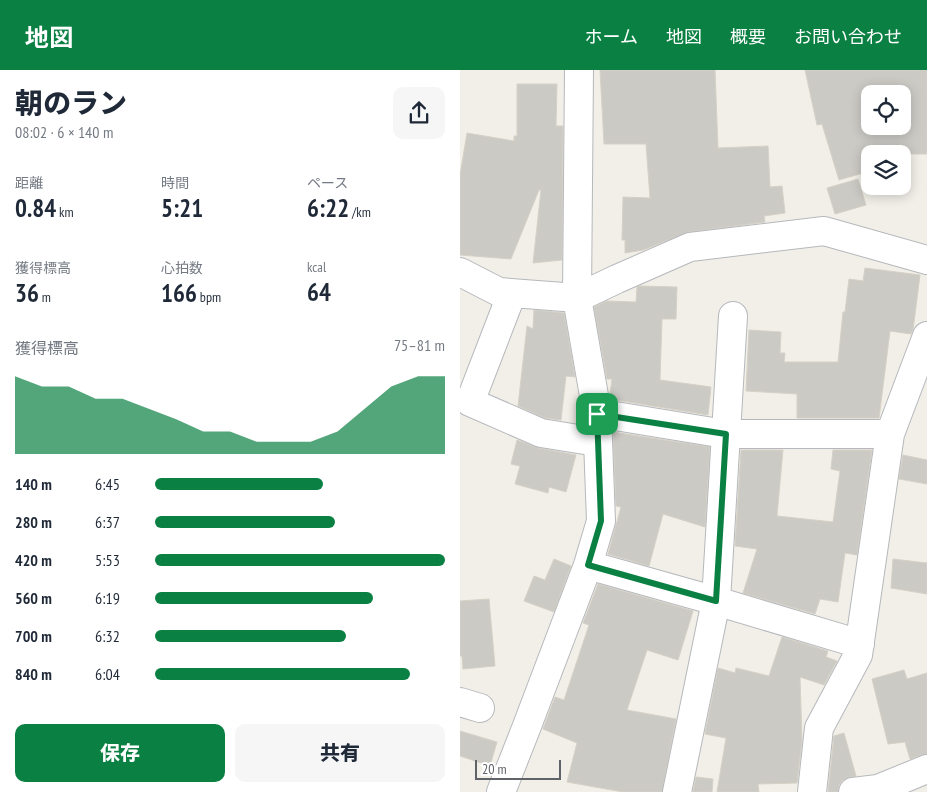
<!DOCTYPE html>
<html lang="ja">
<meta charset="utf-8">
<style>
body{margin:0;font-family:"PT Sans Narrow","Noto Sans JP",sans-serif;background:#f6f6f7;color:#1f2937;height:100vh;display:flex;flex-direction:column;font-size:19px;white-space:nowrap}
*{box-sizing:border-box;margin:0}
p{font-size:16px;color:#747a83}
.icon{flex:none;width:28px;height:28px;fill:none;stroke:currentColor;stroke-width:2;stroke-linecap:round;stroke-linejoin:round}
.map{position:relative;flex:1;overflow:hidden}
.sheet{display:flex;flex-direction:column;background:#fff;width:460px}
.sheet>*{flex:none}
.buttons{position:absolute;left:401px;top:15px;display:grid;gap:10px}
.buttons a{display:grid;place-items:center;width:50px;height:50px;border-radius:10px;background:#fff;box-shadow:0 2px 12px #0003;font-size:25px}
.scale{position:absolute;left:15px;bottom:12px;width:86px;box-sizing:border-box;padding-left:5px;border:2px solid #5f6368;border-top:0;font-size:14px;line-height:18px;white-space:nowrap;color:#5f6368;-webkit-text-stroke:4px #fff;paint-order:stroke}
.pin{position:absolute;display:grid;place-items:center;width:42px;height:42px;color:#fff;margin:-21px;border-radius:10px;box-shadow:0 2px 8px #0006}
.round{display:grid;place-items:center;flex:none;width:52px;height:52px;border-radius:10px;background:#f6f6f7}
.head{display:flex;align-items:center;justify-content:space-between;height:85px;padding:0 15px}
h1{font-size:28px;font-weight:800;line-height:38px}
.metrics{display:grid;grid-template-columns:repeat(3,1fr);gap:8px;height:85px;padding:5px 15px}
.metrics div{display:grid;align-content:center}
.metrics b{font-size:25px;font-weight:800}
.metrics small{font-size:14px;font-weight:400}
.metrics p{font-size:14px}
.chart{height:140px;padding:10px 15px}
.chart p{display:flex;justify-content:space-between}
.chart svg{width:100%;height:90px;margin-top:5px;fill:#0b8043;opacity:.7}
.button{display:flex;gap:10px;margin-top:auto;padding:10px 15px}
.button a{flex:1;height:58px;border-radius:10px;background:#0b8043;color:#fff;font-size:20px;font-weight:800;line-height:58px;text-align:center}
.button a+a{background:#f6f6f7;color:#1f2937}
ul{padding:0 15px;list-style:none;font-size:16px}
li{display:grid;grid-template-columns:80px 60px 1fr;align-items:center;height:38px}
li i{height:12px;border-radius:6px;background:#0b8043}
header{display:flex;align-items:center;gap:30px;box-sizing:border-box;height:70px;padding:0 25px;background:#0b8043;color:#fff}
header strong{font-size:24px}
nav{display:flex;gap:28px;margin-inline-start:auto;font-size:18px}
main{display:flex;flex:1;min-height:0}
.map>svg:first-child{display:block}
</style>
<header>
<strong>地図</strong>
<nav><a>ホーム</a><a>地図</a><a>概要</a><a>お問い合わせ</a></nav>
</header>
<main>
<section class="sheet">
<div class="head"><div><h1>朝のラン</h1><p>08:02 · 6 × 140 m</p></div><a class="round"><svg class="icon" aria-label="share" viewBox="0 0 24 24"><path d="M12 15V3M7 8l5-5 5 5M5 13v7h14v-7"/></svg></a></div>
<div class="metrics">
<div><p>距離</p><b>0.84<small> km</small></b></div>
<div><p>時間</p><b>5:21</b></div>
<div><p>ペース</p><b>6:22<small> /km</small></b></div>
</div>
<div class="metrics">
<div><p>獲得標高</p><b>36<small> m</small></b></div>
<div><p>心拍数</p><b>166<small> bpm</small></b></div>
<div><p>kcal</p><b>64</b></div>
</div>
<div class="chart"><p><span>獲得標高</span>75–81 m</p>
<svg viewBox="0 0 160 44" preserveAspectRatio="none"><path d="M0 44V6L10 11L20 11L30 17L40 17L50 22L60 27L70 33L80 33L90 38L100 38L110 38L120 33L130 22L140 11L150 6L160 6V44z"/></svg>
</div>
<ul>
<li><b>140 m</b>6:45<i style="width:58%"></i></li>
<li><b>280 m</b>6:37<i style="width:62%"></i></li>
<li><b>420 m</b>5:53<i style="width:100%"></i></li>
<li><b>560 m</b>6:19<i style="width:75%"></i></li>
<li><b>700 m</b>6:32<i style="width:66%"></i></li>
<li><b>840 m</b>6:04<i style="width:88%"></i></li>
</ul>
<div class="button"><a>保存</a><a>共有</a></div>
</section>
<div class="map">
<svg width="467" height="722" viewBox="0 0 467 722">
<rect width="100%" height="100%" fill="#f1efe8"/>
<!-- building -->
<path fill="#cccac5" stroke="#d6d1c6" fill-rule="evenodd" d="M140,0H255L258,78L308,76L310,117L322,116L325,143L304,146L305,152L228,162L183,180L165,183V170H162L163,127L190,128L186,74H144Z
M345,0H467V84H410V101L379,110L362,54L357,55ZM410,24H442V56H410Z
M57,14H97L96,56H103L102,190L73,193L81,120H79L51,189L0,185V105L7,63L54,71V66H57Z
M398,109L406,135L375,144L367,118Z
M405,198L460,205L453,260L451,264L430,261L419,348H337V324L286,321L289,260L321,262L320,283H325L324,292H378L383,242H385L389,209L403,211Z
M179,216L217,217L216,249H202L200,310L251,317L248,345L150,329V324L152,309H147L134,237L147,231L176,232L177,217Z
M74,240L104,243L115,307L106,306L101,350L85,348L58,336L67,256L73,259Z
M153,362L250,377L245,457L203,444L189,496L148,484L161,437L156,436Z
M57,370L78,378L116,385L106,422L89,417L88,423L55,414L60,396L51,394Z
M281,380H323L317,446L373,452L380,401L371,399L373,380H412L397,485L385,483L378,532L360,529L355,544L283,523L297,479L275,476Z
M443,385L467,390V414L439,409Z
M94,489L111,496L94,542L64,531L74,506L85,510Z
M433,489L467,493V524L431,518Z
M138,514L233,541L218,590L187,580L167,640L216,649L202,722H163L107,712L117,673L83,659L95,627L104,630L129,555L123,553Z
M29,529L35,596L3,599L2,586H0V531Z
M322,567L368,581L366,587L377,591L364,615L340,607L342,671L337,713L298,714L299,722H257L266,668L245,664L258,598L275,603L276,598L309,606Z
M444,600L447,609L467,603V684L461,685L450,689L445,672L428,674L412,609Z
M0,661L37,672L30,696L0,686Z
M384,663L396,706L391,707L383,710L379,715L378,722H368L374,666Z
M236,707L253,709L252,722H233Z"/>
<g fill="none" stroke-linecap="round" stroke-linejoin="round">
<defs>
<path id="minor" d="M0,202L39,222L117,228L157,209L230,177L364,161L467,190
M52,223L10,332L81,363L137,372
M137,343L265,364H430
M128,495L256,531L400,574
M0,632L20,638
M41,722L67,656L128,495L141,451L137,343L117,228L119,0
M217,722L256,531L273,246
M352,722L359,658L398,585L430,364L467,266
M393,722L418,719L467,699"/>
</defs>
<!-- minor casing -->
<use href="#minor" stroke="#b5b8bc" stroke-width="30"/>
<!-- minor -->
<use href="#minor" stroke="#fff" stroke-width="28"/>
</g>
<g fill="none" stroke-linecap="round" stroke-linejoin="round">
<defs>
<path id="route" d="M137,344L266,364L256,531L128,495L141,451Z"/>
</defs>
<!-- route casing -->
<use href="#route" stroke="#fff" stroke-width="10"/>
<!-- route -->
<use href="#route" stroke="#0b8043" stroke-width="6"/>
</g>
</svg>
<div class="buttons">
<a><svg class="icon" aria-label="locate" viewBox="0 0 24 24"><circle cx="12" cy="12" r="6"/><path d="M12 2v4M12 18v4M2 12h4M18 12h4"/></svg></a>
<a><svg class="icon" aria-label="layers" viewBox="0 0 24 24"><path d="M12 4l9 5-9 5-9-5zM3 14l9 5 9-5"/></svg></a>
</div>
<div class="scale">20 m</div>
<div class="pin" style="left:137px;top:344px;background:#1e9e55"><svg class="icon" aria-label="arrive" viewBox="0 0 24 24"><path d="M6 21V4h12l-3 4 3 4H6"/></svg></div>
</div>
</main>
